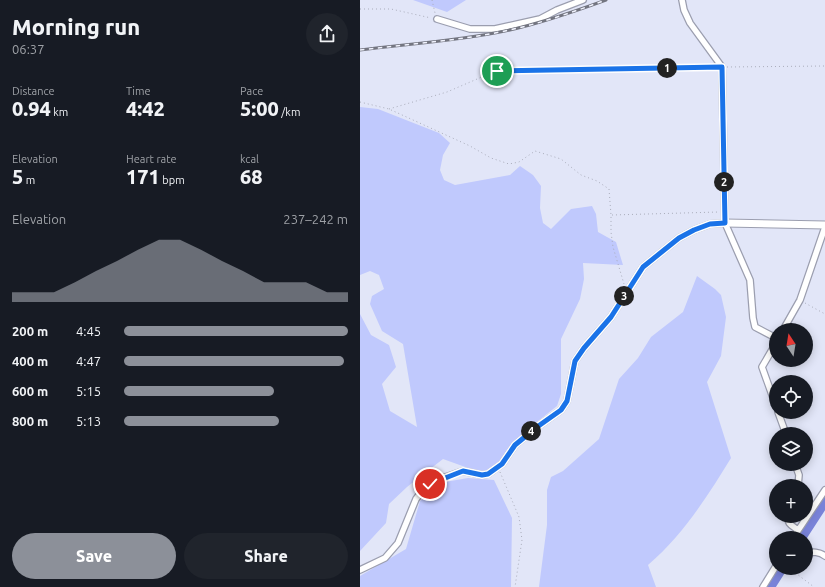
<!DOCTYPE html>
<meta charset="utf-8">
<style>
body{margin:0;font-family:Ubuntu,sans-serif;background:#20242c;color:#f1f3f6;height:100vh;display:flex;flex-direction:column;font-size:15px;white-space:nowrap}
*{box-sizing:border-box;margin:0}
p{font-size:13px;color:#9ea1a6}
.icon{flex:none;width:22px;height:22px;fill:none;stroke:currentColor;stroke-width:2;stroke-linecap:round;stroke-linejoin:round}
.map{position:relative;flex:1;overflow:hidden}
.details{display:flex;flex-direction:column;background:#171b24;width:360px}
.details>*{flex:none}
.needle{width:26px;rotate:348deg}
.controls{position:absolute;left:409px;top:323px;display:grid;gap:8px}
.controls a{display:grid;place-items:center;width:44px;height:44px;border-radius:50%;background:#171b24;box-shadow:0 2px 10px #0003;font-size:20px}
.pin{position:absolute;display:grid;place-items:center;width:34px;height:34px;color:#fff;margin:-17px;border:2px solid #fff;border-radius:50%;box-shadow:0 1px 4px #0007}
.km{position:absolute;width:20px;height:20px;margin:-10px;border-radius:50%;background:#222;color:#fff;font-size:11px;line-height:20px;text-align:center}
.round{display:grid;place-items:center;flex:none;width:42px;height:42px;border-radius:21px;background:#20242c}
.overview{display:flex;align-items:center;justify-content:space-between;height:68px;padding:0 12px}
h1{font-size:22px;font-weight:800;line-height:30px}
.stats{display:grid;grid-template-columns:repeat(3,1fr);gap:6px;height:68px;padding:4px 12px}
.stats div{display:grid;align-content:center}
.stats b{font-size:20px;font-weight:800}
.stats small{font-size:11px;font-weight:400}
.stats p{font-size:11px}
.chart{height:112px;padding:8px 12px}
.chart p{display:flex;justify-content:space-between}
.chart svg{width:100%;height:72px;margin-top:4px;fill:#8c9099;opacity:.7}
.primary-button{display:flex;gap:8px;margin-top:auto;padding:8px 12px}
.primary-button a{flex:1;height:46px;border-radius:24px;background:#8c9099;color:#fff;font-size:16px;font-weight:800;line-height:46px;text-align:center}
.primary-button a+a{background:#20242c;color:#f1f3f6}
ul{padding:0 12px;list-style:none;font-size:13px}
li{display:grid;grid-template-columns:64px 48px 1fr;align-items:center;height:30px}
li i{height:10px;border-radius:5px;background:#8c9099}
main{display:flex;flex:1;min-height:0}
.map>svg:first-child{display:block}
</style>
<main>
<section class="details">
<div class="overview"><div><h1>Morning run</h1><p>06:37</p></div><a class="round"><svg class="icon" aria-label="share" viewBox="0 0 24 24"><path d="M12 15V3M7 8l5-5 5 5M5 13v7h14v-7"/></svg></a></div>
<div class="stats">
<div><p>Distance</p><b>0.94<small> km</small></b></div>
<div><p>Time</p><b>4:42</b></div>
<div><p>Pace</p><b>5:00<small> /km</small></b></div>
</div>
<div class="stats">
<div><p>Elevation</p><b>5<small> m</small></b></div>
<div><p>Heart rate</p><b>171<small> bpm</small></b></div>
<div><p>kcal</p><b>68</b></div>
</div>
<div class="chart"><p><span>Elevation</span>237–242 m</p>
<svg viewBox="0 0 160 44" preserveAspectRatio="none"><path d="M0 44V38L10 38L20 38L30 32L40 25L50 19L60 12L70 6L80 6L90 12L100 19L110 25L120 32L130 32L140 32L150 38L160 38V44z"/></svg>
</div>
<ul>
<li><b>200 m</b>4:45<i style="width:100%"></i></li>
<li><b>400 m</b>4:47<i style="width:98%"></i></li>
<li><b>600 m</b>5:15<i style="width:67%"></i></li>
<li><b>800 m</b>5:13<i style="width:69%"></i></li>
</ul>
<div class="primary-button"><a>Save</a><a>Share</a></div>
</section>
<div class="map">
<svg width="465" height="587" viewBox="0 0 465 587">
<rect width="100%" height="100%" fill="#e2e6f8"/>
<!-- green -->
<path fill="#c0c9fd" d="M53,0H106L87,12Z
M0,107L18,109L79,133L90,143L83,155L80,170L84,180L95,185L150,175L160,166L173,175L181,186L180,208L183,223L191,229L211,209L232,206L236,214L238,232L256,242L263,265L223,263L224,279L220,299L201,339V394L197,406L163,433L139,463L122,473L83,459L47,487L29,504L26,523L0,551V314L11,335L29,345L36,367L22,384L30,411L57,427L43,344L22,331L10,304L12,296L24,289L19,275L10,271L0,275Z
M337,276L355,289L361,295L366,317L361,356L347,382L371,458C347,497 323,535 288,565L296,587H179L187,525V490L191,477L203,471L239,439L259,379L278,358L291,337L323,312Z
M108,478L134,480L152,518L151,587H0V576L46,549L60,501L85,482Z"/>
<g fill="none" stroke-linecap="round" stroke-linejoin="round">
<!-- river -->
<path stroke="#7983d8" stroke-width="10" d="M441,538L465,501
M410,587L422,568"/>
<defs>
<path id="minor" d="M322,0L324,10L330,23L362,67L365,223L390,280L393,318L395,327L416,338
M77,19L110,29H135L180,19L197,10L223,0
M423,330L440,300L465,227
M416,343L402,367L416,406
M418,412L426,434
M435,464L439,475L438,486
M429,516C426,524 433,526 438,530
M433,538L465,490
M446,554C452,551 460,552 465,556
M0,570L25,558L38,543L56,499L66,486L74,481L103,471L122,475L128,474L142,464L155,445L177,427L201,410L207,401L215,361L224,348L251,317L283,267L319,238L334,230L350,224L365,223
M403,587L416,566"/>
<path id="tertiary" d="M365,223L465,225"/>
</defs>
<!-- minor casing -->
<use href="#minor" stroke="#9b9eaf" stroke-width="8"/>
<!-- tertiary casing -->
<use href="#tertiary" stroke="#9b9eaf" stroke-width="9"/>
<!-- path -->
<path stroke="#aaadbb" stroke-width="1" stroke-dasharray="1 3" stroke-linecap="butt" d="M72,0L75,13
M0,9H31L71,18
M367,67L465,66
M0,102L29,109L110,146L131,158L149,164L159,162L175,151L201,159L221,175L237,181L249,189L251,215V232L253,247L264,284
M29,109L87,92L131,73L137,71L356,68
M252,215L359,212
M445,303L465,314
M140,472L159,517L162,540L155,587
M429,568L454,587"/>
<!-- minor -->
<use href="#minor" stroke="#fff" stroke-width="5.5"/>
<!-- tertiary -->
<use href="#tertiary" stroke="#fff" stroke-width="7"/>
<defs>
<path id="rail" d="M0,50C48,44 97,41 145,31C179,24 213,12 246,0"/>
</defs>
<!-- rail casing -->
<use href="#rail" stroke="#737580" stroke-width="3"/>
<!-- rail -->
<use href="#rail" stroke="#f1f3fe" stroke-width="1.5" stroke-dasharray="4.5" stroke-linecap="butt"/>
</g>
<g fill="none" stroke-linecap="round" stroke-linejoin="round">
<defs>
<path id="route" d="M70,484L103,471L122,475L128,474L142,464L155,445L177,427L201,410L207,401L215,361L224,348L251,317L283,267L319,238L334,230L350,224L365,223L362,67L137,71"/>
</defs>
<!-- route casing -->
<use href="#route" stroke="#fff" stroke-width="8"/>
<!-- route -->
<use href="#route" stroke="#1a73e8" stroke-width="5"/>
</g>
</svg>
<div class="controls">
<a><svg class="needle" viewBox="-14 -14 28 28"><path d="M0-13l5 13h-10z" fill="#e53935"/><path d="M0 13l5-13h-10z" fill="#9ea1a6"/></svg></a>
<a><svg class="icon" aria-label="locate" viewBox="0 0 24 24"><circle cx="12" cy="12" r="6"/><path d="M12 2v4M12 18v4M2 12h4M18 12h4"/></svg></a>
<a><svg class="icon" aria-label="layers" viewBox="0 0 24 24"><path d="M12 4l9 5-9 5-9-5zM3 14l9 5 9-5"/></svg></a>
<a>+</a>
<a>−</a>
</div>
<div class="pin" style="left:137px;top:71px;background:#1e9e55"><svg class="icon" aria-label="arrive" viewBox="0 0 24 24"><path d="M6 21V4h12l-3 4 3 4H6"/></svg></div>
<div class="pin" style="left:70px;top:484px;background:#d93025"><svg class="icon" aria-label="check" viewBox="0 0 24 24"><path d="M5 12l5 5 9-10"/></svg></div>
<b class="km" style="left:307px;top:68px">1</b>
<b class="km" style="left:364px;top:182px">2</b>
<b class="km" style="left:264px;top:296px">3</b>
<b class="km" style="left:171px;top:431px">4</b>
</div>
</main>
